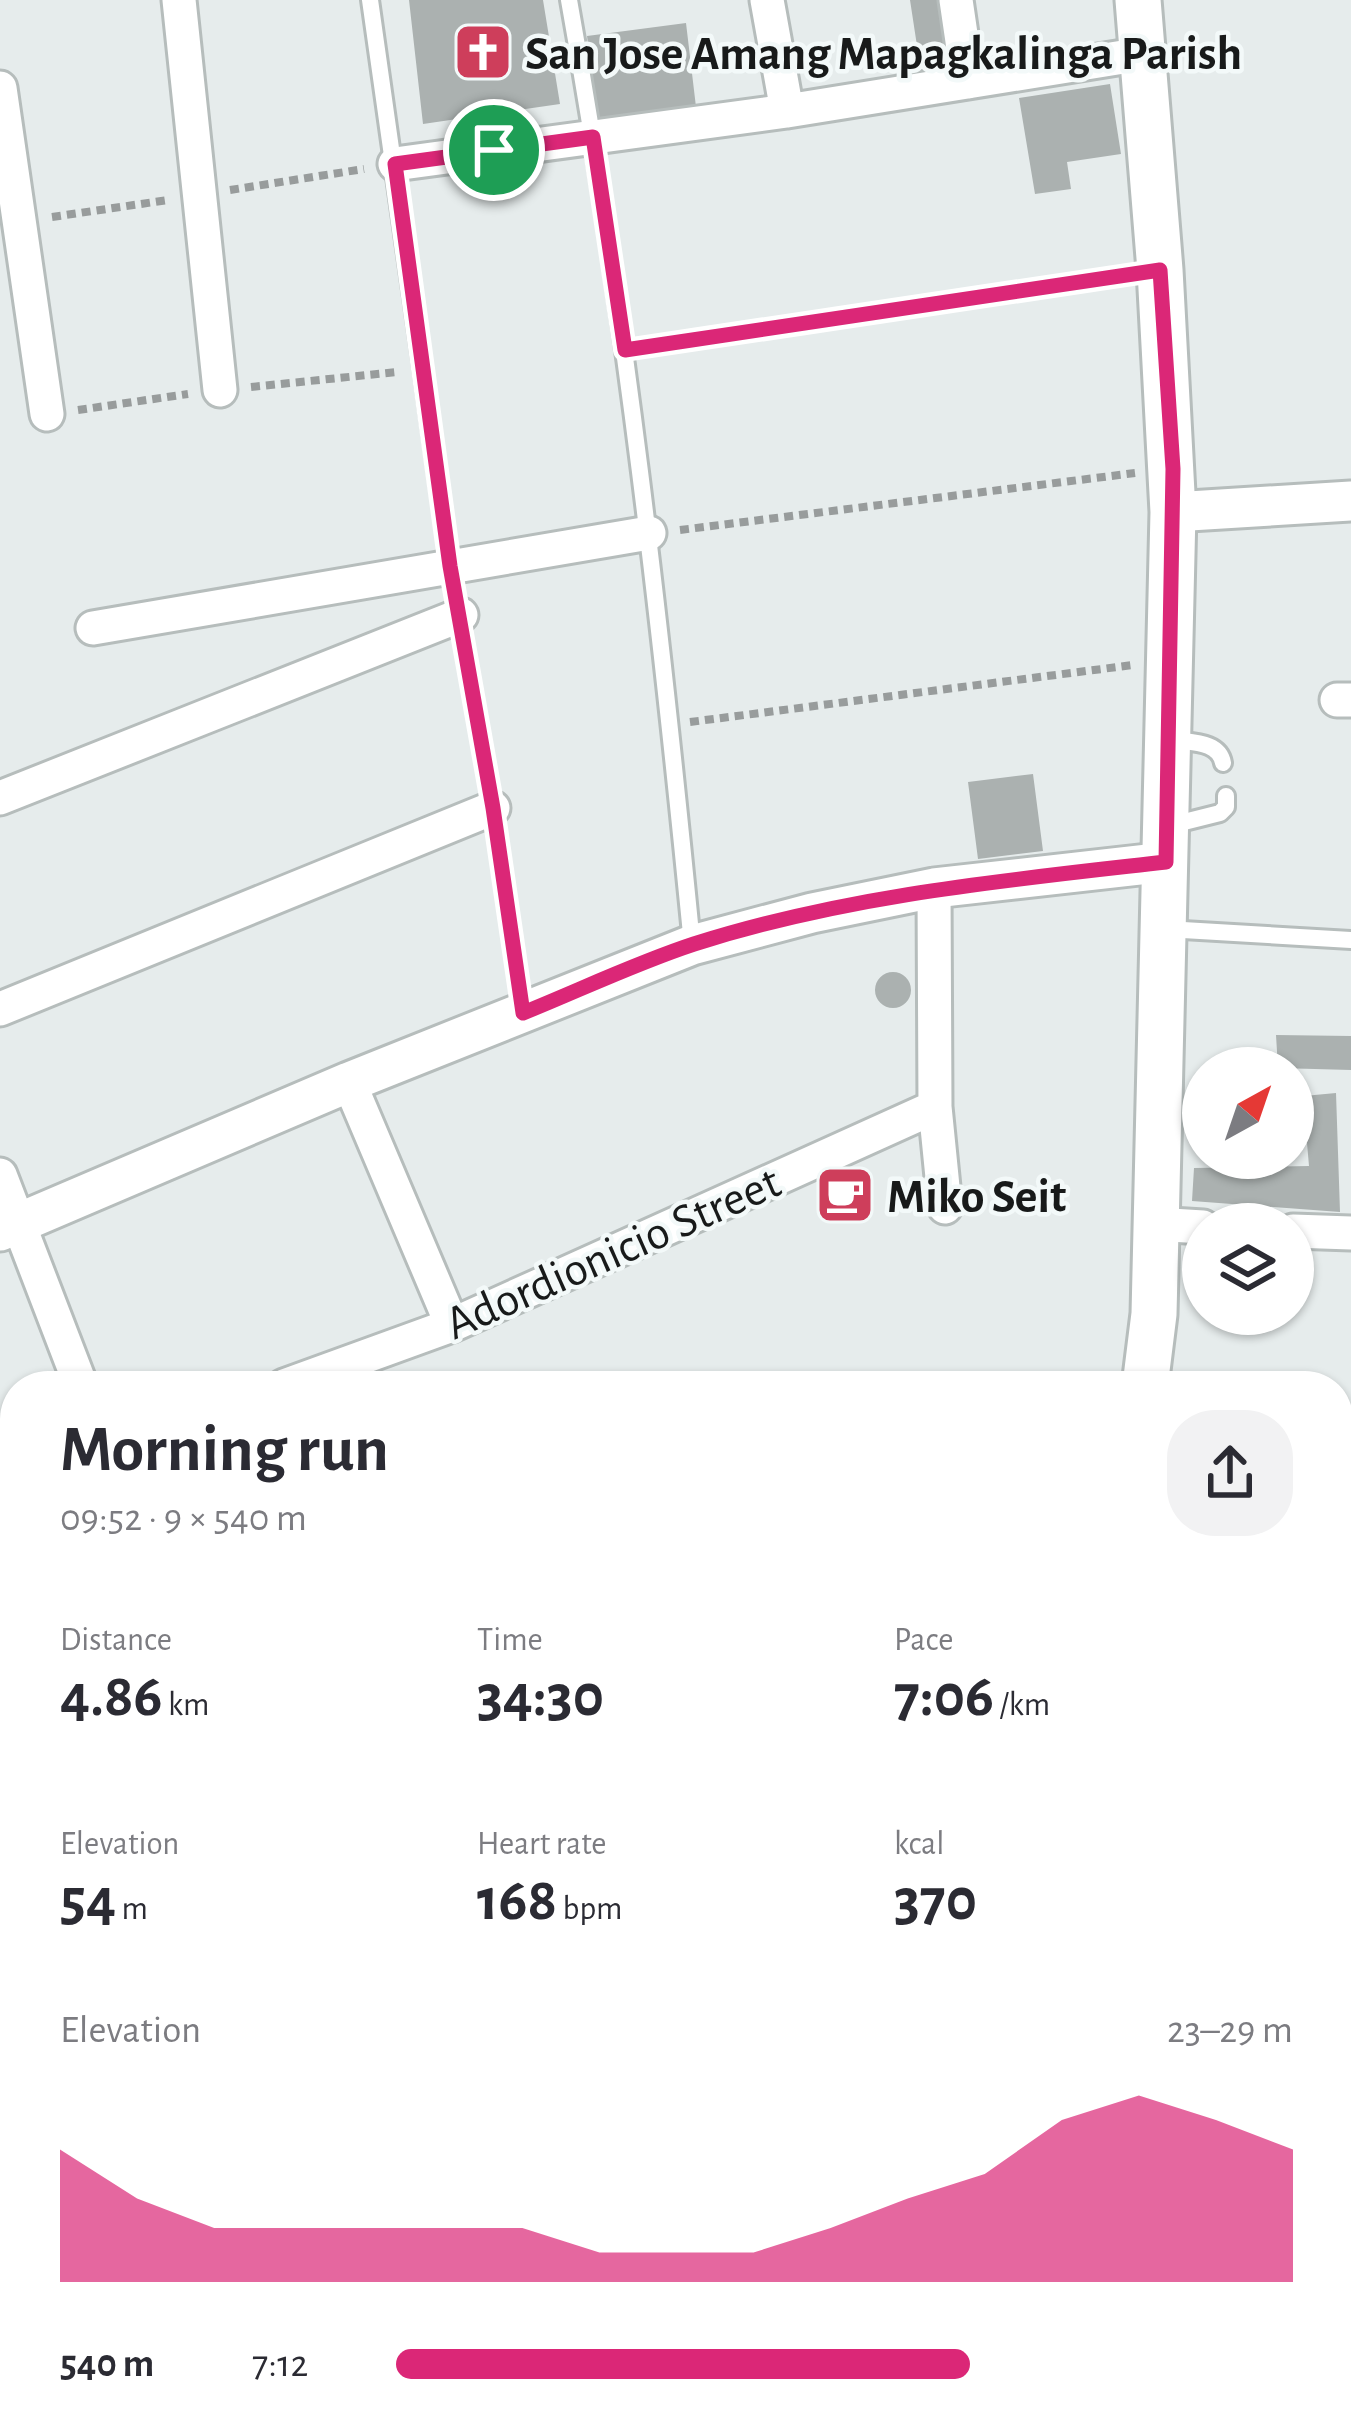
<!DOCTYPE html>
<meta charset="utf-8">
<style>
body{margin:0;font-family:"Alegreya Sans",sans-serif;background:#f2f2f3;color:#2b2b33;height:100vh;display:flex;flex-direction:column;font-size:45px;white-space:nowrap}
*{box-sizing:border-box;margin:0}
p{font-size:39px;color:#7c7c81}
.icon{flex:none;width:66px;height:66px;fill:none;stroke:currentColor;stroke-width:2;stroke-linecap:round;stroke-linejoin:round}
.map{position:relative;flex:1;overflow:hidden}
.side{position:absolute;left:0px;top:1371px;width:1353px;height:1065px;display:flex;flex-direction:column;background:#fff;border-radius:48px 48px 0 0;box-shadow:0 3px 9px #0004}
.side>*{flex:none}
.needle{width:78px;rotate:40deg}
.tools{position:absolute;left:1182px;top:1047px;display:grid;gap:24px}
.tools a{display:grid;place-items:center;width:132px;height:132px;border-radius:50%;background:#fff;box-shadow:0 3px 9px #0004;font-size:60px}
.pin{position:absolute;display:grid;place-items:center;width:102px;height:102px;color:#fff;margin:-51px;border:6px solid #fff;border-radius:50%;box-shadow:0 3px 12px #0007}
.round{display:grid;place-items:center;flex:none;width:126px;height:126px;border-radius:48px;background:#f2f2f3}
.head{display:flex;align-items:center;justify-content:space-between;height:204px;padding:0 60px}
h1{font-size:66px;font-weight:700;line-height:90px}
.figures{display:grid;grid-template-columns:repeat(3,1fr);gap:18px;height:204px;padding:12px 60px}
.figures div{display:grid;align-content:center}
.figures b{font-size:60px;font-weight:700}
.figures small{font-size:33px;font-weight:400}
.figures p{font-size:33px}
.chart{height:336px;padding:24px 60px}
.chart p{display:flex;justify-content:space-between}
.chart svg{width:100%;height:216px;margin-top:12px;fill:#db2777;opacity:.7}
ul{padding:0 60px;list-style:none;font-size:39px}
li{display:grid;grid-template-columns:192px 144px 1fr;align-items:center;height:90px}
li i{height:30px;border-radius:15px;background:#db2777}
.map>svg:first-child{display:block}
</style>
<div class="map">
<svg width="1351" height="2435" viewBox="0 0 1351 2435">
<rect width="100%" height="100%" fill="#e6ecec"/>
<!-- building -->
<path fill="#abb1b0" d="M409,0H543L560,104L423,124Z
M910,0H939L950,67L921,72Z
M686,23L696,107L598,119L587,36Z
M1110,84L1121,154L1067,162L1071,189L1035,194L1019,98Z
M1033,774L1043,851L978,859L968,782Z
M875 990a18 18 0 1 1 36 0a18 18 0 1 1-36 0Z
M1276,1035L1351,1036V1070L1278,1068Z
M1336,1093L1340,1212L1192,1201L1194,1168L1309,1166L1307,1143H1293V1097Z
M1203,1107V1143H1193L1192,1108Z
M0,2341L15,2353V2395L5,2407L0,2403Z
M675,2421H738L744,2432L665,2435L661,2428Z"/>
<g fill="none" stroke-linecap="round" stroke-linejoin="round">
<defs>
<path id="service" d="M370,0L450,566L493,808L523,1012
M569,0C625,313 661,628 692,944
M1170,739C1189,743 1219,740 1223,763
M1168,826L1220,813L1226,807V796
M1166,929L1351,940"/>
<path id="minor" d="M179,0L220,390
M767,0L787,111
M956,0L968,82
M0,88L47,414
M395,164L787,111L1142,54
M93,628L649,533
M1337,700H1351
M0,798L461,615
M934,888L935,1107L945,1207
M0,1009L493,808
M349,1082L452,1325
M0,1175L81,1386
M1154,1224L1203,1227
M1293,1231L1351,1233
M284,1386L452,1325L935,1107
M1338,1543H1351
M3,2184L15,2199
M1338,2390L1351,2385
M189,2421L200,2435
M1226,2435L1260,2421"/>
<path id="tertiary" d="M1173,512L1351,501
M0,1231L349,1082L692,945L812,913L934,888L1166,862"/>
<path id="secondary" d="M1138,0L1160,270L1173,512L1154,1314L1145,1386
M1081,2421L1086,2435"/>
</defs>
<!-- service casing -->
<use href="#service" stroke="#b6bdbc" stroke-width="22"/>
<!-- minor casing -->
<use href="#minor" stroke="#b6bdbc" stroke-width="39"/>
<!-- tertiary casing -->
<use href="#tertiary" stroke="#b6bdbc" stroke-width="45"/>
<!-- secondary casing -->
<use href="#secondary" stroke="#b6bdbc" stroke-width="51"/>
<!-- path -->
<path stroke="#989c9c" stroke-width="8" stroke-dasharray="9 6" stroke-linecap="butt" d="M230,190L364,169
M52,217L168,200
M644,347L1122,275
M251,387L397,372
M78,410L188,394
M680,530L1135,473
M690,722L1133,665
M753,2421L760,2435"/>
<!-- service -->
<use href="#service" stroke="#fff" stroke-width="16"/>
<!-- minor -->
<use href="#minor" stroke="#fff" stroke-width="33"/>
<!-- tertiary -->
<use href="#tertiary" stroke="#fff" stroke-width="39"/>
<!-- secondary -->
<use href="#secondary" stroke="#fff" stroke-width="45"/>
</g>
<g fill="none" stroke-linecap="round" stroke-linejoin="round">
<defs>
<path id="route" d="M593,137L625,350L1160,270L1173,469L1166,862C1007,880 848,895 694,944C636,963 580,990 523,1013L493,808L450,566L395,164Z"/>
</defs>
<!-- route casing -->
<use href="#route" stroke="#fff" stroke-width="24"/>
<!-- route -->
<use href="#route" stroke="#db2777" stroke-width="15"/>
</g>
<!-- icons -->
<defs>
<symbol id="church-square" viewBox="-11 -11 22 22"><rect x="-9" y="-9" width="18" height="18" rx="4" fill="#ce3e5b" stroke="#f3f9f9"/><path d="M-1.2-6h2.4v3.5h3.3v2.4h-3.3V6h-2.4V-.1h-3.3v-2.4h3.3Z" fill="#fff"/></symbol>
<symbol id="cafe-square" viewBox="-11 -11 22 22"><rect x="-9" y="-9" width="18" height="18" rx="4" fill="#ce3e5b" stroke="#f3f9f9"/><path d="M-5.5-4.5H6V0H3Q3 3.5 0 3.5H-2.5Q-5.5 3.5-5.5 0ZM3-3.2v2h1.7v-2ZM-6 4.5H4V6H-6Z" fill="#fff"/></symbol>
</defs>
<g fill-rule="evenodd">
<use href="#church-square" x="450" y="19" width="66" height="66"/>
<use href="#cafe-square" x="812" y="1162" width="66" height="66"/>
</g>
<g text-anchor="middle" stroke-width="9" stroke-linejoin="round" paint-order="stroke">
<!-- poi labels -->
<g font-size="48" font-weight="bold" fill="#181a1a" stroke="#f3f9f9" text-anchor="start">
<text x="525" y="69">San Jose Amang Mapagkalinga Parish</text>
<text x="887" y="1212">Miko Seit</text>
</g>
<!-- street labels -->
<g font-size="48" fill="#181a1a" stroke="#f3f9f9">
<text transform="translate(612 1251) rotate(-24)" y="17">Adordionicio Street</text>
</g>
</g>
</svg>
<div class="tools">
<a><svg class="needle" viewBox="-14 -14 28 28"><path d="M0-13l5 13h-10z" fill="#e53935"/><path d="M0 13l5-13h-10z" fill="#7c7c81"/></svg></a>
<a><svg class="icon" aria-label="layers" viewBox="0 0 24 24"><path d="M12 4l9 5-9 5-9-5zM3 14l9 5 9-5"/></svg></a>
</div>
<div class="pin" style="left:494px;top:150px;background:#1e9e55"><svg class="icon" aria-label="arrive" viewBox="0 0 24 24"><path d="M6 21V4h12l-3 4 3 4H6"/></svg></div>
<section class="side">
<div class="head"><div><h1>Morning run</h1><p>09:52 · 9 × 540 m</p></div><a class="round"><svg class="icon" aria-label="share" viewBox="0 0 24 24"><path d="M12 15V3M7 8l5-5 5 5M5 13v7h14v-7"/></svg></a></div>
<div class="figures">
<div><p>Distance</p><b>4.86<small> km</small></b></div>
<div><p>Time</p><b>34:30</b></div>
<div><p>Pace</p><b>7:06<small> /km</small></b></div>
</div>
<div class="figures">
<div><p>Elevation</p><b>54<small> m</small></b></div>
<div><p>Heart rate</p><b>168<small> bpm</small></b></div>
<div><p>kcal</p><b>370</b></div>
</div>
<div class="chart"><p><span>Elevation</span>23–29 m</p>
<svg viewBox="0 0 160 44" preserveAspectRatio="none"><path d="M0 44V17L10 27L20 33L30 33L40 33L50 33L60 33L70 38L80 38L90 38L100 33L110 27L120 22L130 11L140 6L150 11L160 17V44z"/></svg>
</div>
<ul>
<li><b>540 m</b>7:12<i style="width:64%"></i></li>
</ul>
</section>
</div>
